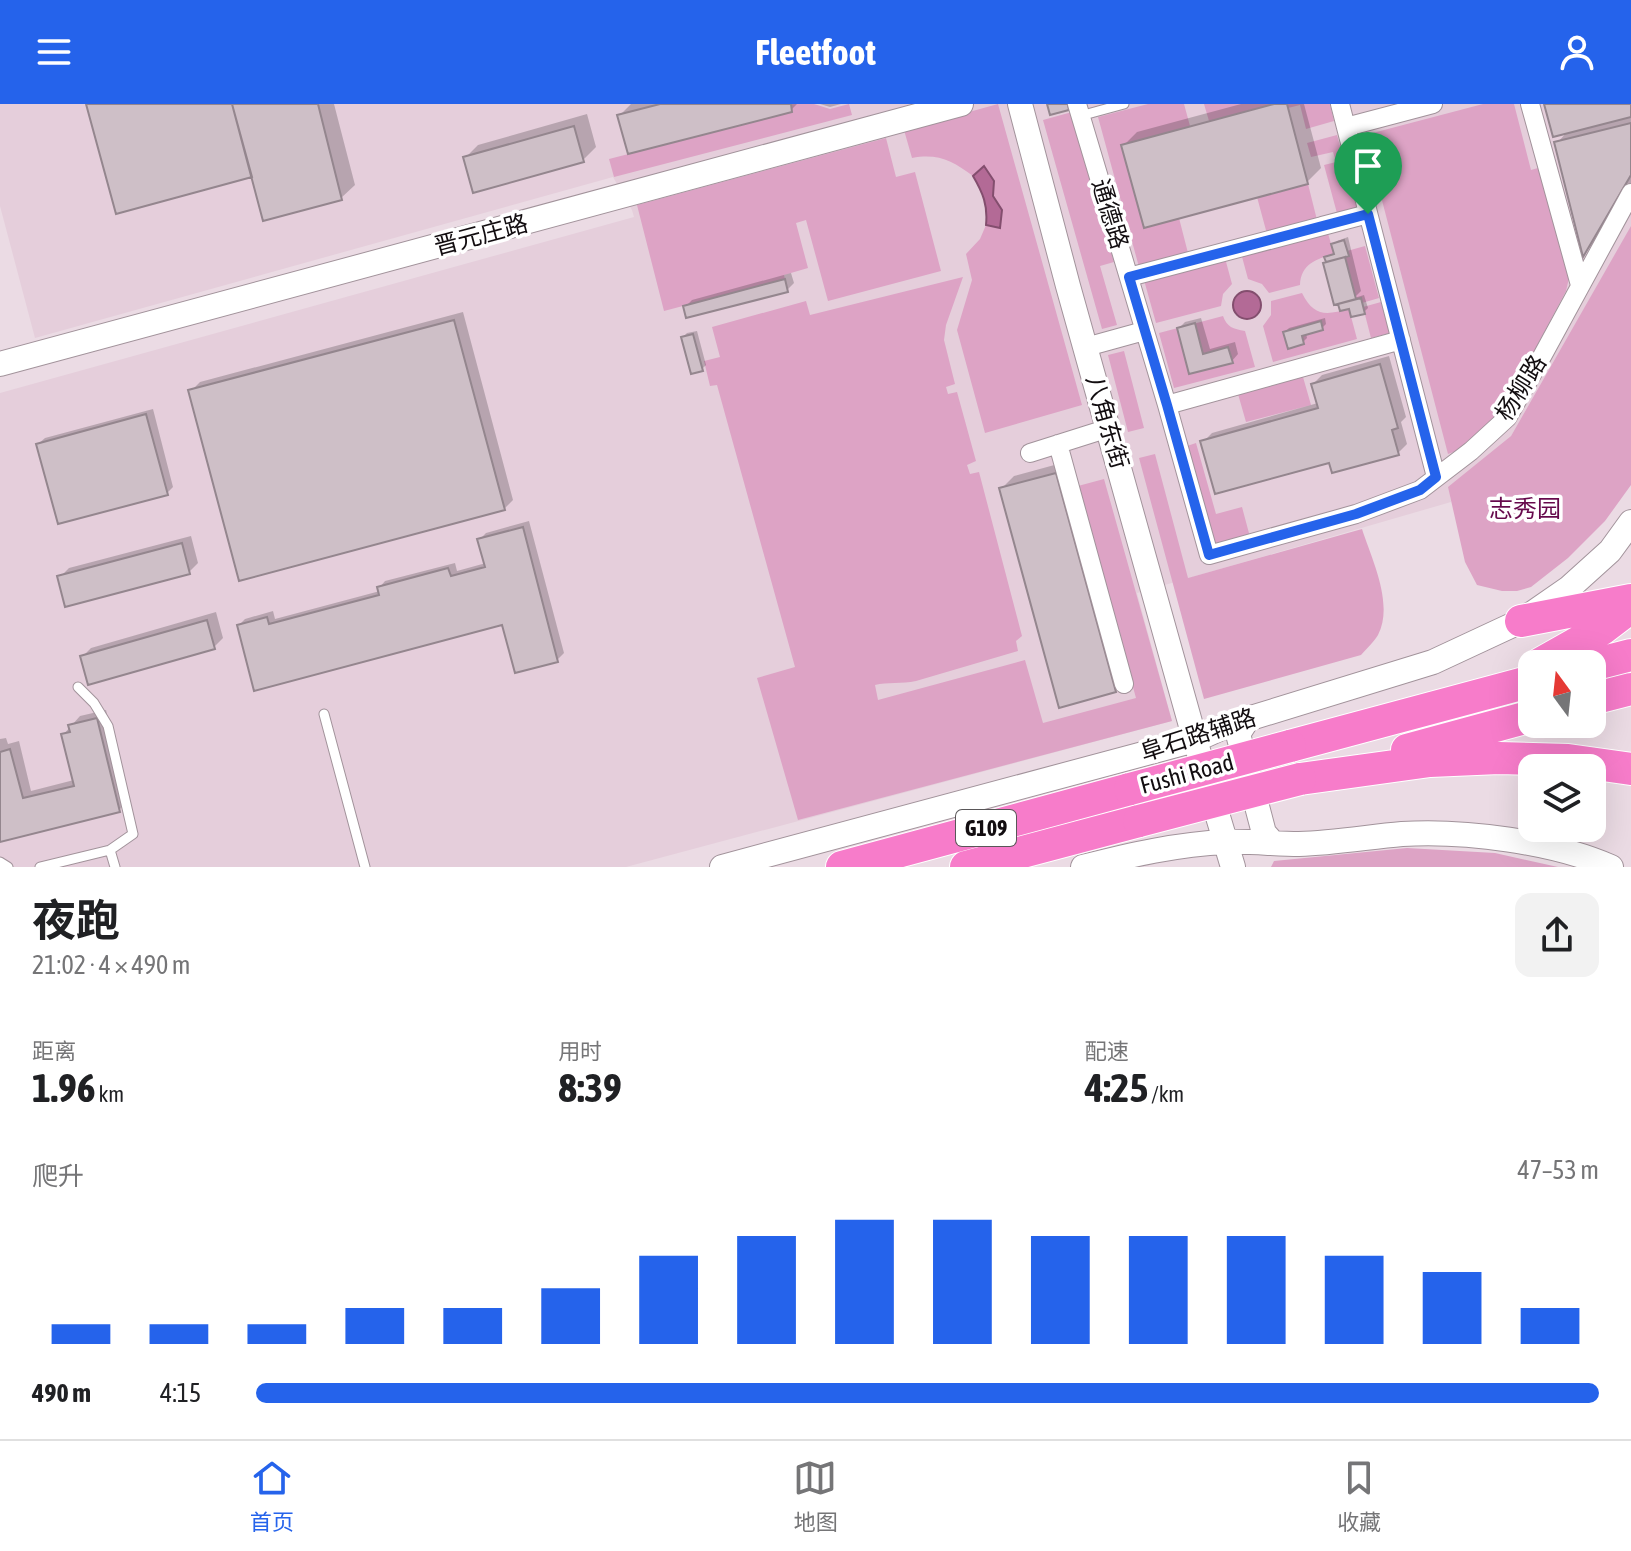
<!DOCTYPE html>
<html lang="zh">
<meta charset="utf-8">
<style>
body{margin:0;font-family:"Asap Condensed","Noto Sans SC",sans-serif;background:#f2f2f2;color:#202124;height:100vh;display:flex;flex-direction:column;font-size:30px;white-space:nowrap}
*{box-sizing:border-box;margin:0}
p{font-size:26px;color:#757577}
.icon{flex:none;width:44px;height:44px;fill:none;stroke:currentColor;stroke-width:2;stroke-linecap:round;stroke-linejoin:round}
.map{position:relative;height:763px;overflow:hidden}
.details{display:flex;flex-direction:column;background:#fff;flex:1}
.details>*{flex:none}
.needle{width:52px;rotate:345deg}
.buttons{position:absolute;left:1518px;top:546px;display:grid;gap:16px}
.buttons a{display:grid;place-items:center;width:88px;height:88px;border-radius:16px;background:#fff;box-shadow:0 8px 32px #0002;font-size:40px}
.pin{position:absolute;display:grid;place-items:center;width:68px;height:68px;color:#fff;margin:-82px -34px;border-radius:50% 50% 50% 0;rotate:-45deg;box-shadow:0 0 8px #0007}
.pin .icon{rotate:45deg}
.round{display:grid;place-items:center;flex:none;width:84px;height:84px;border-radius:16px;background:#f2f2f2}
.head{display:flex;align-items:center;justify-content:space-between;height:136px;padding:0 32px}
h1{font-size:44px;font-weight:700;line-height:60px}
.metrics{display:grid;grid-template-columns:repeat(3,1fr);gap:12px;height:136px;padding:8px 32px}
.metrics div{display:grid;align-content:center}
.metrics b{font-size:40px;font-weight:700}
.metrics small{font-size:22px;font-weight:400}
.metrics p{font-size:22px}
.chart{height:224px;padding:16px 32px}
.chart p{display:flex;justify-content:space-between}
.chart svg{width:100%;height:144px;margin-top:8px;stroke:#2563eb;stroke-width:6}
ul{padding:0 32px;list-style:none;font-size:26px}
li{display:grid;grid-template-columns:128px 96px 1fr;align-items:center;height:60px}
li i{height:20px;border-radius:10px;background:#2563eb}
header{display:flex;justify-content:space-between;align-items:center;height:104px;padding:0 32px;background:#2563eb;color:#fff;font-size:36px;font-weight:700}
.tabs{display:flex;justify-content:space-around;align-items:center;height:112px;border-top:2px solid #e0e0e0;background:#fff;font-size:22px;color:#757577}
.tabs a{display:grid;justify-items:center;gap:4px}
.tabs .selected{color:#2563eb}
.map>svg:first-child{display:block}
</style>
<header><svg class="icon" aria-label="menu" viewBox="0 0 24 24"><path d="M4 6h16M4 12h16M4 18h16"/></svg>Fleetfoot<svg class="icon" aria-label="person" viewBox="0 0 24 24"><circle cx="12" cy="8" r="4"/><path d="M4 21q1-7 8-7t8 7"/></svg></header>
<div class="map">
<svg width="1631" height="763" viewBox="0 0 1631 763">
<rect width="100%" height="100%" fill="#ebdbe4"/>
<!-- built -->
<path fill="#e5cedb" d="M0,0H1631V123L1511,332L1449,383L1451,398L1137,489L1172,617L626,763H0V289L634,113L632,106L613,73L35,234L0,102Z"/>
<!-- green -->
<path fill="#dda3c5" d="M790,0H814L830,5L849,0L852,11L614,73L609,55L792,8Z
M998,0L1082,301L985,329L957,226L972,176L966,150L980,135L986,121L1000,123L1002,106L993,92L994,77L984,63L973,72C953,57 938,49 912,54L904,26Z
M1148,0H1184L1190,22L1122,41L1144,123L1179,114L1188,149L1139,163L1098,13Z
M1204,0H1274L1209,17Z
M1287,0H1330L1334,17L1306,25L1300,1L1288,4Z
M1483,0H1514L1531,66L1538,64L1569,174L1566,187L1529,257L1500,307L1462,345L1448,350L1365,31Z
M1072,8L1114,158L1100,162L1117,221L1102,225L1043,16Z
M1337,31L1358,108L1338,113L1324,61L1336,58L1333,48L1311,53L1307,39Z
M886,34L896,73L915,68L941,167L828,197L806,116L796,119L808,164L784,171L785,175L664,207L637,101Z
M1308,80L1317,116L1267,130L1257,93Z
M1631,122V381L1605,417L1568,454L1531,483L1517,487H1502L1477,481L1465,458L1448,383L1511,332Z
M1327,126L1334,150C1316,155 1301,160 1300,181L1269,189L1262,180L1248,175L1241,149Z
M1365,142L1379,194L1362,199L1356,195L1345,153L1349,152L1347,147Z
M1225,154L1232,180L1223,190L1221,202L1156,219L1144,176Z
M963,173L946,221L944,236L955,280L946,283L948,290L957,288L976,357L967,361L970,370L979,368L1022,532L1016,537L1018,547L916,577C902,580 887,578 875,581L878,596L1025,556L1043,619L1136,594L1078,382L1104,375L1172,617L798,716L757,574L795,563L717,281L710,282L704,257L720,253L712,223L806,197L810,211Z
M1302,189C1314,213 1326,211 1349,205L1357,235L1273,258L1263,222L1271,211V197Z
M1381,198L1390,229L1371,234L1363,203Z
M1223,212C1227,223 1233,225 1245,227L1255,263L1174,284L1159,229Z
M1124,247L1144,324L1128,328L1108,251Z
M1303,273L1311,301L1246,318L1238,290Z
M1196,339L1216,410L1242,403L1250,433L1212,444L1184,343Z
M1155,350L1188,474L1362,425C1372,456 1394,500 1378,531C1374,538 1367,544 1361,551L1204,595L1139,354Z
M1407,744L1495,749L1558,763H1271L1274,757Z"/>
<!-- water -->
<path fill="#b36a96" stroke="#834e6e" stroke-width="2" d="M984,62L994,77L993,92L1002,106L1000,124L986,121C988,101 983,89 973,72Z
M1233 201a14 14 0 1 1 28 0a14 14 0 1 1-28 0Z"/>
<!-- shadow -->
<path fill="#0003" d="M88,0H334L355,81L341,94L254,71Z
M631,0H797L791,6L619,12Z
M820,0H841L830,3Z
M1241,0H1304L1321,64L1307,78L1145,121L1124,41L1137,28Z
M1546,0H1631V79L1596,137L1584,149L1557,39L1568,27Z
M587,10L596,43L583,56L465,54L478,41Z
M1348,133L1361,187L1354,194L1364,191L1368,204L1364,208L1350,202L1342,204L1325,160L1328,157L1327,154L1335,148L1333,141L1337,137Z
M791,169L794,179L787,186L685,203L692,196Z
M463,208L513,396L504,405L191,287L200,278Z
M1201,214L1210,245L1235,238L1238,250L1232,257L1191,268L1179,224L1185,218Z
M1325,214L1326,220L1322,224L1306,229L1307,234L1303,238L1285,228L1289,224Z
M697,227L706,261L702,265L683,233L687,229Z
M1389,252L1406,313L1401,318L1407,340L1398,349L1330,356L1203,338L1212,329L1318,299L1313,280L1322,271Z
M153,305L173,383L167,389L38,340L45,334Z
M1069,357L1128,573L1115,586L1001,385L1014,372Z
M529,417L564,549L557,556L504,519L239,521L245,515L273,507L275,515L380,487L379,484L385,477L455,459L457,467L486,459L480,435L486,429Z
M191,432L198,459L189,468L60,473L69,464Z
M216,508L223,534L214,543L82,553L91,544Z
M106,606L128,697L119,706L0,736V635L6,634L8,640L19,637L31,687L74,676L63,631L80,612Z"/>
<!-- building -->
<path fill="#cebfc7" stroke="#94868e" stroke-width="2" d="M86,0H232L252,73L116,110Z
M232,0H318L342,96L263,117Z
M660,0H791L792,8L628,50L617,11Z
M1047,0H1068L1069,6L1050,11Z
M1274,0H1287L1308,80L1144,124L1121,41Z
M1544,0H1631V13L1553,33Z
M1631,19V71L1583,153L1554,38Z
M574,22L584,58L473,89L463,53Z
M1344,136L1349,152L1326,158L1324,153L1334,150L1331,140Z
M1345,153L1356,195L1334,201L1323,159Z
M785,175L788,188L686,214L683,202Z
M1361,194L1365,210L1351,213L1349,205L1340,207L1338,200Z
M454,216L505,406L239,477L188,286Z
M1321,217L1323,226L1302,232L1304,240L1288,245L1283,228Z
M1195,219L1203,250L1228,243L1233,259L1189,270L1177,224Z
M693,230L703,267L691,270L681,233Z
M1380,260L1398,324L1392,326L1399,351L1332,369L1329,359L1215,390L1200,337L1318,304L1311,280Z
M146,310L168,391L58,420L36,340Z
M1056,369L1116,588L1059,604L999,384Z
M523,423L558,558L515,569L502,521L254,587L237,521L267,513L269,520L379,491L377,483L448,464L451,472L485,463L477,435Z
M182,439L190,470L65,503L57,472Z
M207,516L215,545L88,581L80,552Z
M97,614L120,708L0,738V648L10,645L23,694L74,682L61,630L70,628L68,621Z"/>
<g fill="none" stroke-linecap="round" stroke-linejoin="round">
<defs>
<path id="lane" d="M1080,12L1124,0
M324,610L365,763
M110,746L115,763
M0,758L8,763
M40,763L110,746L133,730L108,622L94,599L78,583"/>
<path id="street" d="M1077,0L1167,301L1209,451L1356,410L1420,386L1471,347L1507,314L1539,258L1631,89
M1340,0L1436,373
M1530,0L1580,181
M1346,23L1433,0
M1129,173L1368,110L1322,122
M1086,243L1144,227
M1167,301L1401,236
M1058,340L1124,580
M1030,349L1109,324"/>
<path id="secondary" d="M1020,0L1068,182L1195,636L1233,763
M0,260L961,0
M1247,616L1238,630L1264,729L1273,739
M722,763L1195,636L1228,621L1433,558L1521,517L1569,484L1610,447L1631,418
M1083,763C1130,751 1178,740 1226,738C1251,737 1275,740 1299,740C1334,739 1368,733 1402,730C1464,726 1555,738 1611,763"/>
<path id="highway" d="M1521,517L1631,496
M1540,560L1602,525L1631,503
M1592,561L1631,551
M1592,595L1631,585
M1290,642L1532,577
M1407,646L1532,612
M1300,675L1430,657L1499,654L1568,656L1631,665
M842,763L1130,685
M966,763L1139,717"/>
</defs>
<!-- lane casing -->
<use href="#lane" stroke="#a2939b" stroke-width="11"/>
<!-- street casing -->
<use href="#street" stroke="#a2939b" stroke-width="20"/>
<!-- secondary casing -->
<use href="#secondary" stroke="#a2939b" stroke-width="26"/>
<!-- highway casing -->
<use href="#highway" stroke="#fff" stroke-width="34"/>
<!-- lane -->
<use href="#lane" stroke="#fff" stroke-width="9"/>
<!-- street -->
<use href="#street" stroke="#fff" stroke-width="18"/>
<!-- secondary -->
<use href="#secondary" stroke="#fff" stroke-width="24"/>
<!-- highway -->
<use href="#highway" stroke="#f77cca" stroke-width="32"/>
<defs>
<path id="highway-bridge" d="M1130,685L1290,642
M1139,717L1300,675"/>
</defs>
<!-- highway-bridge casing -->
<use href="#highway-bridge" stroke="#fff" stroke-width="34" stroke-linecap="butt"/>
<!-- highway-bridge -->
<use href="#highway-bridge" stroke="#f77cca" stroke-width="32"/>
</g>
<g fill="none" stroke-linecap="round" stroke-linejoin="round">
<defs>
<path id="route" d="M1368,110L1436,373L1420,386L1356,410L1209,451L1167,301L1129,173Z"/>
</defs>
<!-- route casing -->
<use href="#route" stroke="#fff" stroke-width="16"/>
<!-- route -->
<use href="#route" stroke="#2563eb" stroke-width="10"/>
</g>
<g text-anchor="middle" stroke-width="7" stroke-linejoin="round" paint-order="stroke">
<!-- shield labels -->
<rect fill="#fff" stroke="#595658" stroke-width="2" x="956" y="706" width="60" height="36" rx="6"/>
<g font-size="22" font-weight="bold" fill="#120d10">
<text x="986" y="732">G109</text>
</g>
<!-- street labels -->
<g font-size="24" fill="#120d10" stroke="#fff">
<text transform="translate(1110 110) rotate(73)" y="8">通德路</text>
<text transform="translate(481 131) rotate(-15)" y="8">晋元庄路</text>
<text transform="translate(1521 284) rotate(-58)" y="8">杨柳路</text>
<text transform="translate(1107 318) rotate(74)" y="8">八角东街</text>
<text transform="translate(1198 631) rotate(-18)" y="8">阜石路辅路</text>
<text transform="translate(1187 670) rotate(-15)" y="8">Fushi Road</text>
</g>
<!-- park labels -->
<g font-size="24" fill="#66094c" stroke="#fff">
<text x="1525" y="413">志秀园</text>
</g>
</g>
</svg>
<div class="buttons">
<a><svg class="needle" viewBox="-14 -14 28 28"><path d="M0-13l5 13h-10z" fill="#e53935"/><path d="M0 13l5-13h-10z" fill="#757577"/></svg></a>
<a><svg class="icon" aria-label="layers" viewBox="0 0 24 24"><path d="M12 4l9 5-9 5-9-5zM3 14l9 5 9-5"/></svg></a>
</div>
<div class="pin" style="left:1368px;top:110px;background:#1e9e55"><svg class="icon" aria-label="arrive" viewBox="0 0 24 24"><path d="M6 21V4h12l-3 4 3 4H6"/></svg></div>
</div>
<section class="details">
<div class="head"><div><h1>夜跑</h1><p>21:02 · 4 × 490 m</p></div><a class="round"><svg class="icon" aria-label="share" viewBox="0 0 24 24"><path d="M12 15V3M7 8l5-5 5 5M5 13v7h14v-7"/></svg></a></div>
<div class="metrics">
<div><p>距离</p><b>1.96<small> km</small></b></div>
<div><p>用时</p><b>8:39</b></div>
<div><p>配速</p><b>4:25<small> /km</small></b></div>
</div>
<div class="chart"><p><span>爬升</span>47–53 m</p>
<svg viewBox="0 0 160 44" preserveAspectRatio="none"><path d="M5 44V38M15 44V38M25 44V38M35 44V33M45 44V33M55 44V27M65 44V17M75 44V11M85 44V6M95 44V6M105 44V11M115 44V11M125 44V11M135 44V17M145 44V22M155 44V33"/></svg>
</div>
<ul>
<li><b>490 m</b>4:15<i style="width:100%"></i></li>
</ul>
</section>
<nav class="tabs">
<a class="selected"><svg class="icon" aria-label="home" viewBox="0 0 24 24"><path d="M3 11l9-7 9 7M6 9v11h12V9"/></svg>首页</a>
<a><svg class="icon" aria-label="map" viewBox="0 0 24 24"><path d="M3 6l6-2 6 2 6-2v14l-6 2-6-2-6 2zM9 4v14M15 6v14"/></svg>地图</a>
<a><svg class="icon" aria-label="saved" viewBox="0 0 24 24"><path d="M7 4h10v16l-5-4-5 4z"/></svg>收藏</a>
</nav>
